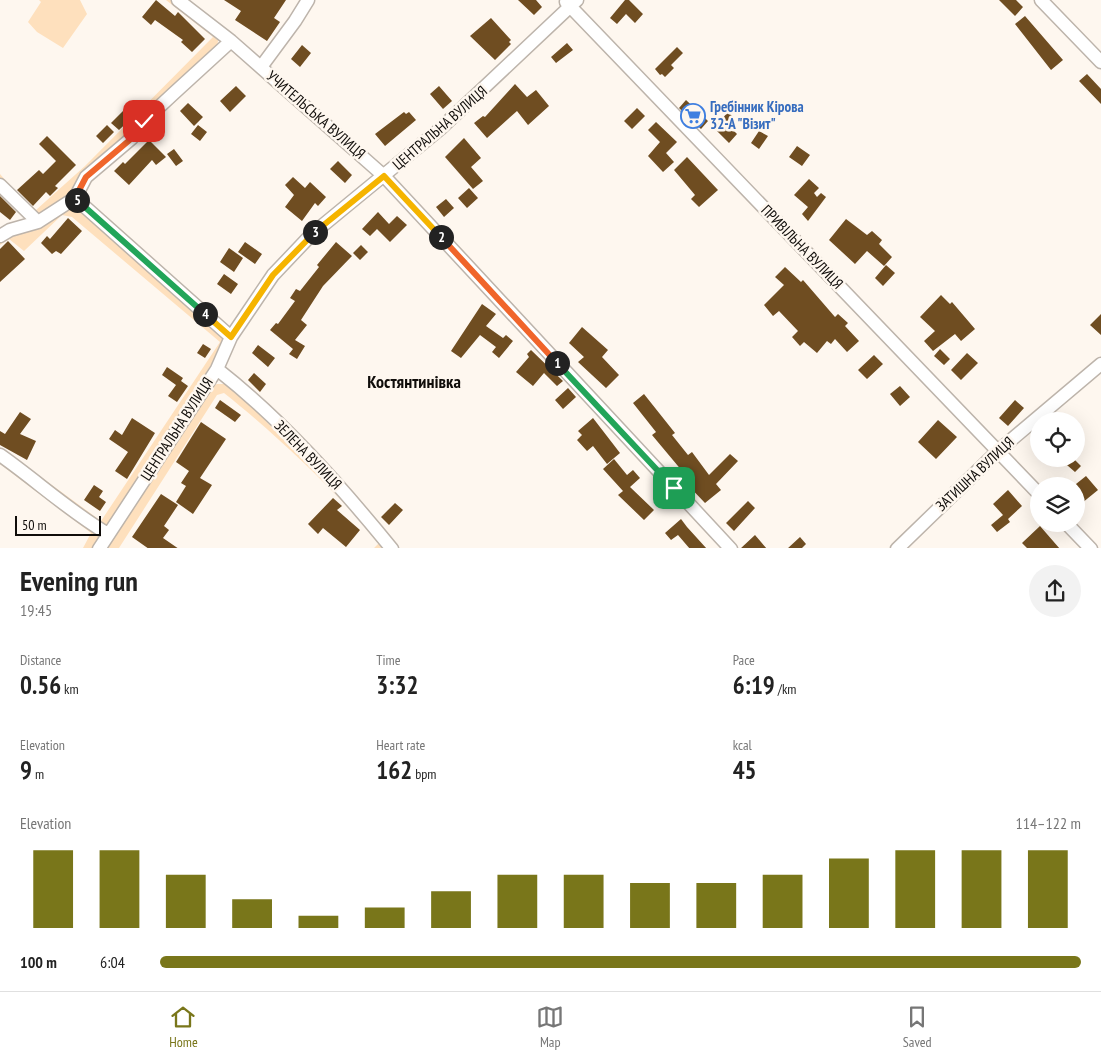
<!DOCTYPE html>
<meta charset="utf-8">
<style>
body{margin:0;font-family:"PT Sans Narrow",sans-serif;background:#f2f2f2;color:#222;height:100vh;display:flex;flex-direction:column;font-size:19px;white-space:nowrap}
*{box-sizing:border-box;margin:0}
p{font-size:16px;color:#767676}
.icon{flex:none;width:28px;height:28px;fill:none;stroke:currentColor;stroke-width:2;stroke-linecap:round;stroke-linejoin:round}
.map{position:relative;height:548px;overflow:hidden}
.panel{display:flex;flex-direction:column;background:#fff;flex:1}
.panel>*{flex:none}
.tools{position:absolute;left:1030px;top:412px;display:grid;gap:10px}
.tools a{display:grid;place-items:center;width:55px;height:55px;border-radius:50%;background:#fff;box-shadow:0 5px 20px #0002;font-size:25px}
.scale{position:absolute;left:15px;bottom:12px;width:86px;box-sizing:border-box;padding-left:5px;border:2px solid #100d0a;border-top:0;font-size:14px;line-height:18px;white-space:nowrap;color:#100d0a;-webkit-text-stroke:4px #fef7ef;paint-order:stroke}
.pin{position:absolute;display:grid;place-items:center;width:42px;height:42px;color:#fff;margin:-21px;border-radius:10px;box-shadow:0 2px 8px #0006}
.km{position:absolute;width:25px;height:25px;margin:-12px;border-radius:50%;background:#222;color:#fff;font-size:14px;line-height:25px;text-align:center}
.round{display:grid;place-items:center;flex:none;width:52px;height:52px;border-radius:26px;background:#f2f2f2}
.overview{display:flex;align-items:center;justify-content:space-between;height:85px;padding:0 20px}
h1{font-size:28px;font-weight:600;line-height:38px}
.metrics{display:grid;grid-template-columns:repeat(3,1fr);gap:8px;height:85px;padding:5px 20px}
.metrics div{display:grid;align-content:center}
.metrics b{font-size:25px;font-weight:600}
.metrics small{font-size:14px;font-weight:400}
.metrics p{font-size:14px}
.chart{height:140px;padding:10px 20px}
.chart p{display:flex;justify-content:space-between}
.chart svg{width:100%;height:90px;margin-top:5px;stroke:#79761a;stroke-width:6}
ul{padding:0 20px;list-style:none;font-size:16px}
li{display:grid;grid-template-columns:80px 60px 1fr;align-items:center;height:38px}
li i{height:12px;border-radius:6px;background:#79761a}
.dock{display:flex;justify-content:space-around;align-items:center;height:70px;border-top:1px solid #e0e0e0;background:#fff;font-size:14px;color:#767676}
.dock a{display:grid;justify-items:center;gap:2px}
.dock .on{color:#79761a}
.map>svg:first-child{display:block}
</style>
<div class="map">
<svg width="1101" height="549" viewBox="0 0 1101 549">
<rect width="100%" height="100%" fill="#fef7ef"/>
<!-- green -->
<path fill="#fee0bd" d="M39,0H80L87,14L63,48L37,32L28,22L41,2Z
M166,0H175L219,36L216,52L70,197L39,216L0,181V174L18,195L36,210L85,166L213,37Z
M71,209L80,210L224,336L225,343L106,530L0,454V447L101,521L220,342L72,217L62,215L24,251L9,239L0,245V238Z
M217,384H226L236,390L382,542L381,548H374L380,542C335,491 277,435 224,393L217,395L119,548L105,549L210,387Z
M0,458L102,535L94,548H83L91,533L0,464Z"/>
<!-- building -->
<path fill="#6f4d21" d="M156,0L175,16L178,12L205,39L192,52L181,42L183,40L155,20L151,25L142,17Z
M224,0H286L274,18L280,22L267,41L235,20L241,11Z
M518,0H536L542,7L534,15Z
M625,0H629L643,14L635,23L626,14L617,24L610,18Z
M999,0H1016L1023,7L1015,16Z
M1025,16L1063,60L1051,70L1015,24Z
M491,18L511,40L509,42L511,44L495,60L470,36Z
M567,43L573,50L556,63L551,57Z
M302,45L311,53L300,67L291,59Z
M677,47L683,53L671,65L674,68L665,77L662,74L660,75L655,69Z
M1087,74L1101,89V104L1079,81Z
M515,84L527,97L536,90L549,106L528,125L517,111L487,138L474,123L483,116L485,117Z
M236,86L246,96L230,112L220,101Z
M439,86L452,101L443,109L430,94Z
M686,100L708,121L701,129L679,108Z
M188,103L203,117L194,126L180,111Z
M128,106L136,114L119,130L111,123Z
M637,108L645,116L632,129L624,121Z
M404,112L406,114L409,112L416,120L385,146L375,134Z
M728,112L735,119L729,126L737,134L729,143L714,128Z
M656,122L677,142L666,153L674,162L663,172L648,156L660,142L648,130Z
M107,125L114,132L103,143L96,136Z
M198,125L207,132L200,141L191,134Z
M759,131L768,136L759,149L751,143Z
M47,136L76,165L55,186L58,188L50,196L46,192L33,206L17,190L39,170L43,174L56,161L39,144Z
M464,138L481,158L471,167L483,181L473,189L445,157Z
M149,140L166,157L156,165L152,160L129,185L114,171L123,162L125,164Z
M797,146L810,155L802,166L789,157Z
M174,149L183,161L176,166L167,154Z
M687,157L718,190L699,207L691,199L695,195L674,170Z
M338,161L352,175L345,183L330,169Z
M293,177L305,188L310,182L326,197L318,206L315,203L302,221L285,207L294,195L285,185Z
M809,179L819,188L814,193L817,197L821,193L826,197L808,221L802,214L808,207L794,195Z
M469,188L478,198L467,208L458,198Z
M0,196L16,212L10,220L0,212Z
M446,199L454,208L444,217L436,207Z
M378,212L389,224L397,216L407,225L390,242L377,229L370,236L362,229Z
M68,218L82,231L61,254L56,251L52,254L41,243L47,236L50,239Z
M846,219L867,235L872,231L882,240L879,244L892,257L884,266L867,251L855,264L829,240Z
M8,241L25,259L0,282V249Z
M245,242L262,254L255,264L238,252Z
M336,242L352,256L323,286L301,320L307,325L295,340L305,346L297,359L289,354L293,349L270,330L276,323L278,324L295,301L290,298L296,289L300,291L319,267L317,265Z
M361,245L368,252L360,260L353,253Z
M229,248L243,258L234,272L220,262Z
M886,265L895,273L883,286L875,278Z
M785,267L801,282L803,280L835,317L838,314L848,323L845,326L859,341L847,352L835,339L831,344L827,341L817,353L804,342L800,346L792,337L798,331L779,311L773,316L764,305L784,285L775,277Z
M224,274L238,284L231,294L217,284Z
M941,295L950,304L952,302L975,329L961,341L955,334L933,351L924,341L935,331L920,317Z
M482,304L496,314L486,326L503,338L506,335L513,341L499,358L492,352L496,347L480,335L461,358L451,351Z
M1101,314V335L1090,325Z
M582,327L608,350L602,357L619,375L606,388L578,362L584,357L569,343Z
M203,344L211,349L205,358L197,353Z
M258,345L275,358L268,367L252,353Z
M940,349L950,359L944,365L934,356Z
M531,350L563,381L557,386L544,373L533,386L516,372L529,357L527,354Z
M967,353L978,363L961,380L951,370Z
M874,355L883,364L867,379L858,370Z
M167,367L183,378L181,381L188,386L177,402L168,396L176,385L162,375Z
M254,373L266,384L260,392L248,380Z
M900,386L910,397L900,406L890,394Z
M568,388L576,397L563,409L555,400Z
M644,394L675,433L672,435L688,455L692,452L709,475L730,454L738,461L716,484L721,490L705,503L684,481L688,478L652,435L656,432L633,403Z
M220,400L241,415L235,422L215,408Z
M1015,400L1024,408L1008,426L999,418Z
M20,412L31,419L20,434L36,441L27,460L0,445V431L5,434Z
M132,418L155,433L127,479L115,471L128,452L109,439L115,430L122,435Z
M593,418L620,453L607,464L593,446L587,451L577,440L582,435L578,431Z
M938,420L957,437L936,459L918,442Z
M201,422L226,439L200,478L212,485L193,514L176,502L186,486L181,483L189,471L176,462Z
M614,459L627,475L633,470L640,478L630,487L654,510L644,520L618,495L623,491L603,469Z
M1060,459H1074L1081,466L1075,472Z
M1086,476L1098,490L1082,503L1076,495V484Z
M94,485L103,491L99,497L106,502L100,511L84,500Z
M1008,490L1022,506L1008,519L1010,522L997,532L991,525L1003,515L993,504Z
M161,494L178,505L164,526L169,530L163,538L179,549H149L132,537Z
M333,498L342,506L337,510L360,530L346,547L323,528L318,534L308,524Z
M748,501L755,508L734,531L726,523Z
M395,503L403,510L389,525L381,517Z
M681,519L687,527L707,549H690L678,535L671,540L665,533Z
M1040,526L1060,549H1028L1022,543Z
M755,535L767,549H740Z
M800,537L806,544L801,549H787Z"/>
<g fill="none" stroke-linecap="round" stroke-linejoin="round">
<defs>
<path id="minor" d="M178,0L231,41L384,176L731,549
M1041,0L1101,62
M566,2L1039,494
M261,67L295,21L308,0
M0,185L38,222
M75,198L231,337
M0,236L10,230L38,222L75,198L86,177L132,138L144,121L173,94L231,41
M217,369C282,420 339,484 392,549
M0,455C37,481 69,511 108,534
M1067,524L1091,549
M99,549L217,369L231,337L273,275L311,235L440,129L577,0
M897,549L998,451L1101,364"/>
</defs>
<!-- minor casing -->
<use href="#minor" stroke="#bdb4ab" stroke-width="15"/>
<!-- minor -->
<use href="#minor" stroke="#fff" stroke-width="12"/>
</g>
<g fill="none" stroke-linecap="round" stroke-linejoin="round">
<defs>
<path id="split-1" d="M557,363L674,488"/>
<path id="split-2" d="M441,237L557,363"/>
<path id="split-3" d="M315,232L384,176L441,237"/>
<path id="split-4" d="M205,314L231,337L273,275L315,232"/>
<path id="split-5" d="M77,200L205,314"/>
<path id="split-6" d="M77,200L75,198L86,177L132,138L144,121"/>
</defs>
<!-- split-1 casing -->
<use href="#split-1" stroke="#fff" stroke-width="10"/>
<!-- split-2 casing -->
<use href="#split-2" stroke="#fff" stroke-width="10"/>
<!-- split-3 casing -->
<use href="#split-3" stroke="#fff" stroke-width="10"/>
<!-- split-4 casing -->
<use href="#split-4" stroke="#fff" stroke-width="10"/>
<!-- split-5 casing -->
<use href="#split-5" stroke="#fff" stroke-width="10"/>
<!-- split-6 casing -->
<use href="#split-6" stroke="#fff" stroke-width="10"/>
<!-- split-1 -->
<use href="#split-1" stroke="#22a559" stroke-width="6"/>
<!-- split-2 -->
<use href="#split-2" stroke="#f0652b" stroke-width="6"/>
<!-- split-3 -->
<use href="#split-3" stroke="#f5b400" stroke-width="6"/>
<!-- split-4 -->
<use href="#split-4" stroke="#f5b400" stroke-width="6"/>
<!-- split-5 -->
<use href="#split-5" stroke="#22a559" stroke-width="6"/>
<!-- split-6 -->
<use href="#split-6" stroke="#f0652b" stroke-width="6"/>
</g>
<!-- icons -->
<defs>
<symbol id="supermarket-ring" viewBox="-11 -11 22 22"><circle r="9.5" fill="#fef7ef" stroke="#3f7fe0" stroke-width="1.5"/><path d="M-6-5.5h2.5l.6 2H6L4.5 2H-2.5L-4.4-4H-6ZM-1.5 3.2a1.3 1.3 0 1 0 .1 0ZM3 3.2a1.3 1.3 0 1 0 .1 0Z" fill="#3f7fe0"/></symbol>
</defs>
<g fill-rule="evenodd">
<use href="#supermarket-ring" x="679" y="102" width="28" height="28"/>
</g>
<g text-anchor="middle" stroke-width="5" stroke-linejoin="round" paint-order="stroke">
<!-- shop labels -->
<g font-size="15" font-weight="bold" fill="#366cbe" stroke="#fef7ef" text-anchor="start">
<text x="710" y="112">Гребінник Кірова<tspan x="710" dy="17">32-А "Візит"</tspan></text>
</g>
<!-- street labels -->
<g font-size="15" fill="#100d0a" stroke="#fef7ef">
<text transform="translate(316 115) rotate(41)" y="5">УЧИТЕЛЬСЬКА ВУЛИЦЯ</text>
<text transform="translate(440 128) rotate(-41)" y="5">ЦЕНТРАЛЬНА ВУЛИЦЯ</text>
<text transform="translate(802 247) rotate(46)" y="5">ПРИВІЛЬНА ВУЛИЦЯ</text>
<text transform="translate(177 429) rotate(-57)" y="5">ЦЕНТРАЛЬНА ВУЛИЦЯ</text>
<text transform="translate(308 455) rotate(46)" y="5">ЗЕЛЕНА ВУЛИЦЯ</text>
<text transform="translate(975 474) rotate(-43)" y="5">ЗАТИШНА ВУЛИЦЯ</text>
</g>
<!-- quarter labels -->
<g font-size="18" font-weight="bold" fill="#100d0a" stroke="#fef7ef">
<text x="414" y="388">Костянтинівка</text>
</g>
</g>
</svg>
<div class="tools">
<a><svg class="icon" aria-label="locate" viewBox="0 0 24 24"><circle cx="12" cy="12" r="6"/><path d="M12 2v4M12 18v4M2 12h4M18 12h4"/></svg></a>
<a><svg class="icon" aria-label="layers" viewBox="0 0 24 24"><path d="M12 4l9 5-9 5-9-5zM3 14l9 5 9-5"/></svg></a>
</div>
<div class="scale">50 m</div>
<div class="pin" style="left:674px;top:488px;background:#1e9e55"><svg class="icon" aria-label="arrive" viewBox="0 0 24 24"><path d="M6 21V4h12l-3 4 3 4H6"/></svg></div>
<div class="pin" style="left:144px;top:121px;background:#d93025"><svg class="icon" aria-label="check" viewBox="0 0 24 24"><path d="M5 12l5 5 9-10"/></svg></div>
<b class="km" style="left:557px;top:363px">1</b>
<b class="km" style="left:441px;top:237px">2</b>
<b class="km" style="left:315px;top:232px">3</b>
<b class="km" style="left:205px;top:314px">4</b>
<b class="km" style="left:77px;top:200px">5</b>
</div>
<section class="panel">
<div class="overview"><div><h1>Evening run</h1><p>19:45</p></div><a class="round"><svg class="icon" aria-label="share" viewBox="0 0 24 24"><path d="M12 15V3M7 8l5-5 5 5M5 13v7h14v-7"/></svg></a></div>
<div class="metrics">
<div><p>Distance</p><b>0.56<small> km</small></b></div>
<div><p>Time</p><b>3:32</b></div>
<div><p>Pace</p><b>6:19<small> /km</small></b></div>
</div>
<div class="metrics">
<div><p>Elevation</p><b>9<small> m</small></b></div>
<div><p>Heart rate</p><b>162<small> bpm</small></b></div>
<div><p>kcal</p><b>45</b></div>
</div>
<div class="chart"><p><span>Elevation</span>114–122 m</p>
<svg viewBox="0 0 160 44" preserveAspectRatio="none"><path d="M5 44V6M15 44V6M25 44V18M35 44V30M45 44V38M55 44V34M65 44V26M75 44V18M85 44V18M95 44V22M105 44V22M115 44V18M125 44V10M135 44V6M145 44V6M155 44V6"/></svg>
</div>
<ul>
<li><b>100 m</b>6:04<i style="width:100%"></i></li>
</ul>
</section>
<nav class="dock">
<a class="on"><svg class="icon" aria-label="home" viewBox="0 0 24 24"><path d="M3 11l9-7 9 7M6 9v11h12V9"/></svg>Home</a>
<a><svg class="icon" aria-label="map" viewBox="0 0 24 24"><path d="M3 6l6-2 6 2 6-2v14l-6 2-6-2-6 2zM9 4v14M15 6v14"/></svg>Map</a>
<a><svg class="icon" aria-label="saved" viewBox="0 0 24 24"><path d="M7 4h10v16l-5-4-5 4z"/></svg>Saved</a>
</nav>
